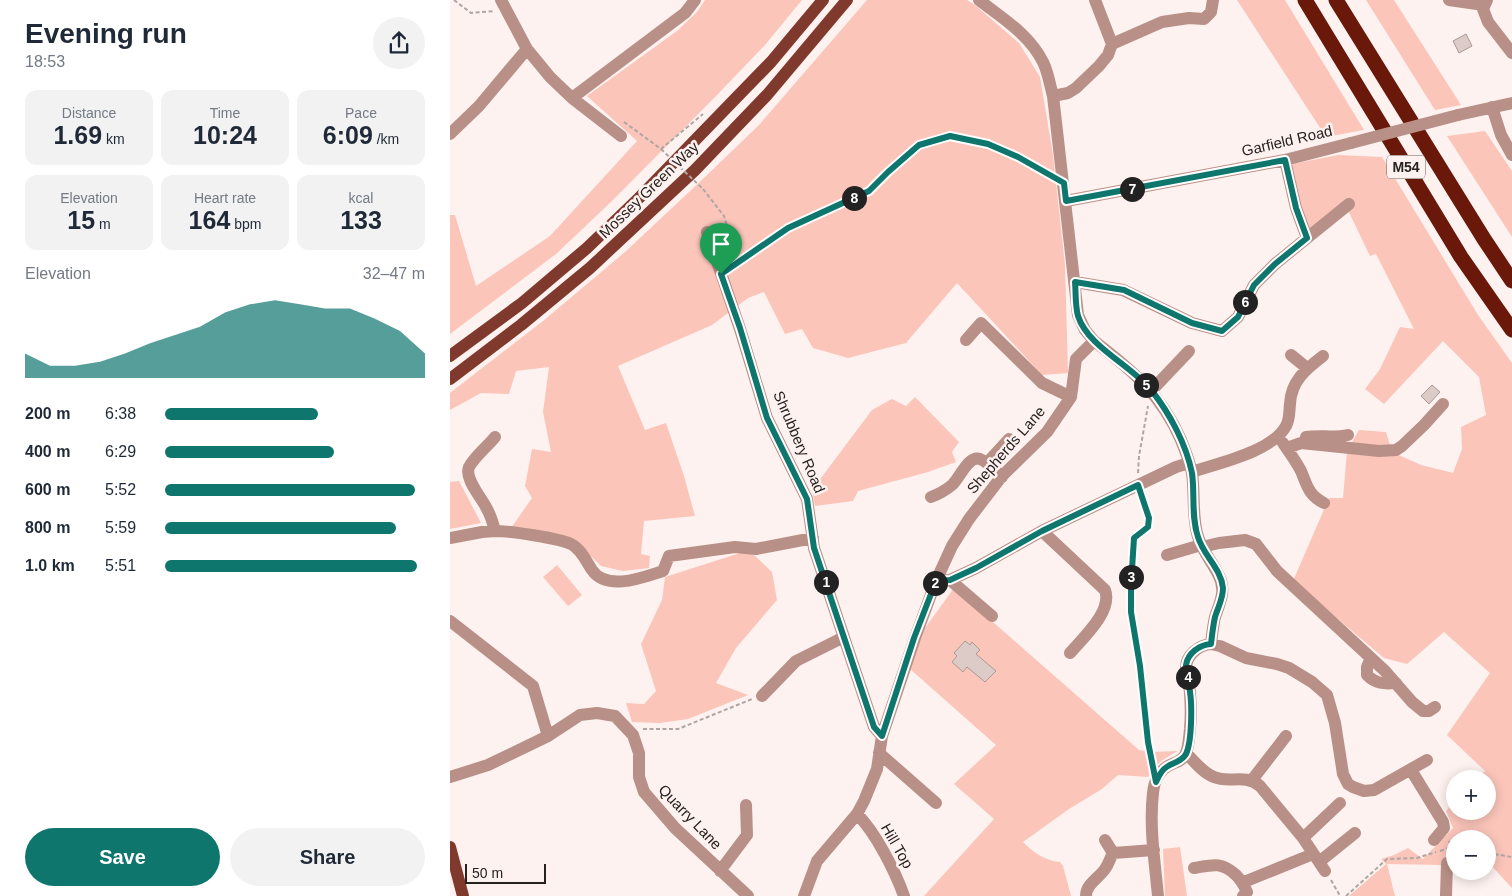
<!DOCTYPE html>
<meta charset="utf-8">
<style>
body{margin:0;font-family:Helvetica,sans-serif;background:#f2f2f3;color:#1f2937;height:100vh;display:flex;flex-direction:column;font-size:19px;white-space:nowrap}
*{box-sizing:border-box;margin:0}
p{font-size:16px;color:#747a83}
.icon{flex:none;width:28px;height:28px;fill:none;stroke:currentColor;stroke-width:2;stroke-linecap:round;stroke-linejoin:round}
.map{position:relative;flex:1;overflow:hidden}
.drawer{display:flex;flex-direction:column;background:#fff;width:450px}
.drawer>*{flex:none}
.fabs{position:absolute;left:996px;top:770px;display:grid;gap:10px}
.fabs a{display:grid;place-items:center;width:50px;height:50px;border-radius:50%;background:#fff;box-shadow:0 2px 12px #0003;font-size:25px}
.scale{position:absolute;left:15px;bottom:12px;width:81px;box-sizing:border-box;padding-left:5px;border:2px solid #27211f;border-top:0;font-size:14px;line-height:18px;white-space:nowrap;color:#27211f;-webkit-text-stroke:4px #fdf2f0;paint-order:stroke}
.pin{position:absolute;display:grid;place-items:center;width:42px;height:42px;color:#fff;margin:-51px -21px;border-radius:50% 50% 50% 0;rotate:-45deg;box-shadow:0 0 5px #0007}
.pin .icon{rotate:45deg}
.km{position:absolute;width:25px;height:25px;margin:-12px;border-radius:50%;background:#222;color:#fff;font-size:14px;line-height:25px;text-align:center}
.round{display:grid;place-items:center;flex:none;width:52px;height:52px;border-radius:26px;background:#f2f2f3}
.head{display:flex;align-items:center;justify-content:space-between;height:85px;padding:0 25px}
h1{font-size:28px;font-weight:700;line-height:38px}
.figures{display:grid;grid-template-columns:repeat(3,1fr);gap:8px;height:85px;padding:5px 25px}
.figures div{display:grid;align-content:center;border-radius:12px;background:#f2f2f3;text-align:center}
.figures b{font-size:25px;font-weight:700}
.figures small{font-size:14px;font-weight:400}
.figures p{font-size:14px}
.chart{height:140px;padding:10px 25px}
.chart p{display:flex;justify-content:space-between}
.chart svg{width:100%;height:90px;margin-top:5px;fill:#0f766e;opacity:.7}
.cta{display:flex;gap:10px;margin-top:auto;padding:10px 25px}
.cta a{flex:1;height:58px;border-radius:30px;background:#0f766e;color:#fff;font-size:20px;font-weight:700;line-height:58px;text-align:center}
.cta a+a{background:#f2f2f3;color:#1f2937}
ul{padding:0 25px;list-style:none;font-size:16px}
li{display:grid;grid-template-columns:80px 60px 1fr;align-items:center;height:38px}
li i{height:12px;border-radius:6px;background:#0f766e}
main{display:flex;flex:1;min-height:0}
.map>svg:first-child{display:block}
</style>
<main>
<section class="drawer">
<div class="head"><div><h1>Evening run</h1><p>18:53</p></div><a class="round"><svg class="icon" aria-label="share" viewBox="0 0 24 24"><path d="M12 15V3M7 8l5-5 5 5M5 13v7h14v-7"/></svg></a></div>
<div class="figures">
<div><p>Distance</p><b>1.69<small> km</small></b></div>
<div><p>Time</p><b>10:24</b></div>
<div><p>Pace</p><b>6:09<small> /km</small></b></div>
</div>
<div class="figures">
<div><p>Elevation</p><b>15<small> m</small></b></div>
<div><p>Heart rate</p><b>164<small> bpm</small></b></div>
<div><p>kcal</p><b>133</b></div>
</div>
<div class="chart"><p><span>Elevation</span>32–47 m</p>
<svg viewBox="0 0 160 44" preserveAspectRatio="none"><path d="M0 44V32L10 38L20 38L30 36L40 32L50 27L60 23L70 19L80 12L90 8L100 6L110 8L120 10L130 10L140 15L150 21L160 32V44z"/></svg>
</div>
<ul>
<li><b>200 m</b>6:38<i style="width:59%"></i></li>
<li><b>400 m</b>6:29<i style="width:65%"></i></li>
<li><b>600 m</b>5:52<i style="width:96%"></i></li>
<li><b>800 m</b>5:59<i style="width:89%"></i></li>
<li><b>1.0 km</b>5:51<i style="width:97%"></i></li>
</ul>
<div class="cta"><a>Save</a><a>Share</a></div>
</section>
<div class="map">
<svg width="1062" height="896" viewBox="0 0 1062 896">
<rect width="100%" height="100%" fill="#fdf2f0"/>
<!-- green -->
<path fill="#fbc5ba" d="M255,0H352L315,45L268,94L162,201L106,254L0,334V215H5L26,286L100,236L187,141L137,96L227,31L247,12Z
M417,0H517L525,5L569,43L590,77L603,155L615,265L618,373L592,375L507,283L456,343L398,358L363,348L352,329L335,334L314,292L298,298L262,325L168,366L195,430L216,423L234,476L245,516L194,521L191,554L200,556L199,568L173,571L151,566L125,541L61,528L82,498L75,486L82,449L101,452L93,412L99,367L66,371L59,394L31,393L0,410V393L93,321L175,252L255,177L309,125Z
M787,0H835L914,130L876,137Z
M916,0H944L1011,105L985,110Z
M1035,131L1062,171V237L997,136Z
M888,155L932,157L1028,315L1062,363V888L1038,862V839H1005V861L992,860V865L937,864L945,896H899L936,864L931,859L944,855L958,848L973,859L1003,828L996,811L1005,801V811H1038V779H1027L1035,771L997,735L1040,673L994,632L957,664L934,658L843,581L879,498H893L897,451L909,430L936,432L942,452L971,465L1003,473L1012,449L1011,427L1036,415L1029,377L993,341L934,404L915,389L930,369L950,327L964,329L926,254L920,256L894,202L861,228L856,226L842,164Z
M465,397L509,442L502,452L506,462L478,472L408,491L403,501L365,506L362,490L422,410L442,399L456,406Z
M9,481L31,523L0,529V482Z
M290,553L303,554L322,572L327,600L286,648L266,683L298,695L238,719L210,723L182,722L176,703L194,704L206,691L191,644L212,600L215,577Z
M107,565L132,595L118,606L93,577Z
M504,588L689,750L701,752L728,751C715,758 706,763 698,777L668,775L652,789L619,809L573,842C583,852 595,861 610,862L613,866L621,896H474L544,819L504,784L546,745L460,669L475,628Z
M730,847L737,896H715L713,849Z"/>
<!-- building -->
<path fill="#dccbc7" stroke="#a99996" d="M1016,34L1022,46L1009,53L1003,41Z
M982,385L990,392L979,404L971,396Z
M515,641L520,645L522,642L530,650L526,654L546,671L535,682L517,667L513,672L502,662L507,656L504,653Z"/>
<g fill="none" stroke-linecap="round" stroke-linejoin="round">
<!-- path -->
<path stroke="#afa6a4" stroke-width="2" stroke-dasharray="4 2.5" stroke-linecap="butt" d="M4,0L21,13L44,11
M174,122L211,149L253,114
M253,189L274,216L282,241L278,255
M281,267L338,227L419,191L438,172L469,145L500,137L538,144L569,157L599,175
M688,473L689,456L698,406
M692,497L699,518L698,527L684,538L681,585V612L690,665L698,743L702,765
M193,729H228L302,699
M999,841L1003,853
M990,851L1001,847L1005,848
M1038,853L1062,857
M881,880L890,896
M896,896L937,859L967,858L986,852"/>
<!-- minor -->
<path stroke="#b99087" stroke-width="12" d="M51,0L77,49L100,77L122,98L235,13L245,0
M999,0L1034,5
M1037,0L1033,9L1038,22L1062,53
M662,44L712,22L739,18L754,19L761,12L763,0
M603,96L618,93L626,88L649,66L658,55L662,44L645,0
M122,98L171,136
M1042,107L1051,135L1062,155
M1008,115L1062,103
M0,134L29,106L77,49
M835,160L846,208L857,238
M616,201L835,160L901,143
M257,232L290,329L317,418L357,499L364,548L424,727L432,736
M625,282L673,290L742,323L772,331L788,317L804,285L825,264L899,204
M516,340L531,323L592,383L621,397
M644,341C682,370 711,394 731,440C735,450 740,462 742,473C745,493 742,514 747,533C750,548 761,560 768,574C777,590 770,602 765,617C763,626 762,635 761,644C749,645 736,655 736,668C736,677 740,686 740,694C741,706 741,717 740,729C739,736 739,748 735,755C732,761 726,762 720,765C709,770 704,782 703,793C699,827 705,863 708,896
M841,355L857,368
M701,391L739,351
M856,437C871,435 884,438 898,435
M833,443C839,452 846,461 851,471C857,485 858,495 874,503
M837,448L851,443L929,451L946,450L952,446L974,425L993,404
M537,463L559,439
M742,472C768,463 822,452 836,426C840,419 839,412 840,404C841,381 856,369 873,356
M481,497C489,494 496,490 502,485C510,478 518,455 530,459C538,462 545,471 552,477
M45,531C60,531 108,538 121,544C131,549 136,561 142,570C157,592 194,577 213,571L219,556L285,547L306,549L363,538
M592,531L655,590C663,611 633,638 620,653
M0,538L32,532L45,531C43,523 41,516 37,509C32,498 14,479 19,467C25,456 37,447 45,437
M752,547L769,543L795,540L806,544L827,571L935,671L962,702L973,711H979L985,707
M717,555L751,545
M500,580L542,616
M486,581L500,580L526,568L592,531L726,467L739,463
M0,621L83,686L98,736L38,765L0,777
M761,644L770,646L796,658L827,664L839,668L862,682L877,695L885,723L893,774L898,784L903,787L914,791L924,790L977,760
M921,658L917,667V675C926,684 934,684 946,683
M312,696L346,661L394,637
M98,736L130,715L147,713L165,716L183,735L189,753V777L194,792L225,828L298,896
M429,753L486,803
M736,753C744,761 753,773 764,777C780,784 794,773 810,786L853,838L875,871
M961,770L993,822L994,828L984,840
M802,780L836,736
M407,814C426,833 445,871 454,896
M853,838L890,803
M663,853L704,850
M869,862L905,833
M744,868C762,865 771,861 786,875C792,881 794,885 797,892L793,896
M270,871L297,835L296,805
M794,882L863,854
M354,896L367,861L407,814L414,801L427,769L432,736L465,638L486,581L502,546L519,519L552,476L597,432L621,397L626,359L644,341L635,330L628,315L603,96C600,85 598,72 593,62C579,34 552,18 529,0
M636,896C636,884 649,878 655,869C659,864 660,858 663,853L655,840
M996,896L997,863"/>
<!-- major -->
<path stroke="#803a2d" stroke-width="12" d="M0,356L72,303L137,248L190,197L321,62L373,0
M0,379L71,325L140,268L245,170L317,95L397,0
M0,847L13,896"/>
<!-- highway -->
<path stroke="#69180a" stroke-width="15" d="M855,0L1011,257L1062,330
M886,0L1034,239L1062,281"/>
<!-- path-bridge -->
<path stroke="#afa6a4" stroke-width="2" stroke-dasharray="4 2.5" stroke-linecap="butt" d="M211,149L253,189"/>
<!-- minor-bridge -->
<path stroke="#b99087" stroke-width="12" d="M901,143L1008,115"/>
</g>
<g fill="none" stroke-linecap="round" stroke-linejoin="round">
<defs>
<path id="route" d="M500,136L538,144L568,157L614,183L616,201L835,160L846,208L857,238L825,264L804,285L788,317L772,331L742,323L674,290L625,282C626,293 625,305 628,316C638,347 681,365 702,391C720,414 736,444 742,473C745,494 741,517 748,537C753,555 771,568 773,588C773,599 768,607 765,617C763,626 762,635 761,644C749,645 738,653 736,665C735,673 739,683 740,692C742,705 742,742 736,754C731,763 720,763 714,769C710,773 708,778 706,782L698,742L690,666L681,612V585L684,538L698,527L699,518L688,485L592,531L526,568L500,580L486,581L464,638L432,736L424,727L364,548L357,499L317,418L290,328L271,274L338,228L419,191L438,172L469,145Z"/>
</defs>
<!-- route casing -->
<use href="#route" stroke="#fff" stroke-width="10"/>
<!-- route -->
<use href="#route" stroke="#0f766e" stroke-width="6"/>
</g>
<g text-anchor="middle" stroke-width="5" stroke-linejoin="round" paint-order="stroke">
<!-- shield labels -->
<rect fill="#fdf2f0" stroke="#67605e" stroke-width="1" x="937" y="155.5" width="38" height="23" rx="4"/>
<g font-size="14" font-weight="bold" fill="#27211f">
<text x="956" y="172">M54</text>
</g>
<!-- street labels -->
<g font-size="15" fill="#27211f" stroke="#fdf2f0">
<text transform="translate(837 141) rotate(-13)" y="5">Garfield Road</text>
<text transform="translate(199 190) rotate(-44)" y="5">Mossey Green Way</text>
<text transform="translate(349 442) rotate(67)" y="5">Shrubbery Road</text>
<text transform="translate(556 450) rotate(-49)" y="5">Shepherds Lane</text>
<text transform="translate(240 817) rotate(46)" y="5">Quarry Lane</text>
<text transform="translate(447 846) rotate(60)" y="5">Hill Top</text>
</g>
</g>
</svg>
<div class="fabs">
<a>+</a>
<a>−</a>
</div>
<div class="scale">50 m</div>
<div class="pin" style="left:271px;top:274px;background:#1e9e55"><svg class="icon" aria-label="arrive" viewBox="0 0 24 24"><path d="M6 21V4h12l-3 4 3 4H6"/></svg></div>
<b class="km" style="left:376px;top:582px">1</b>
<b class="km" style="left:485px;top:583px">2</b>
<b class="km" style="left:681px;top:577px">3</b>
<b class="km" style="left:738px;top:677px">4</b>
<b class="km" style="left:696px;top:385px">5</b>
<b class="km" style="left:795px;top:302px">6</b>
<b class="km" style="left:682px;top:189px">7</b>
<b class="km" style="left:404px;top:198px">8</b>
</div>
</main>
